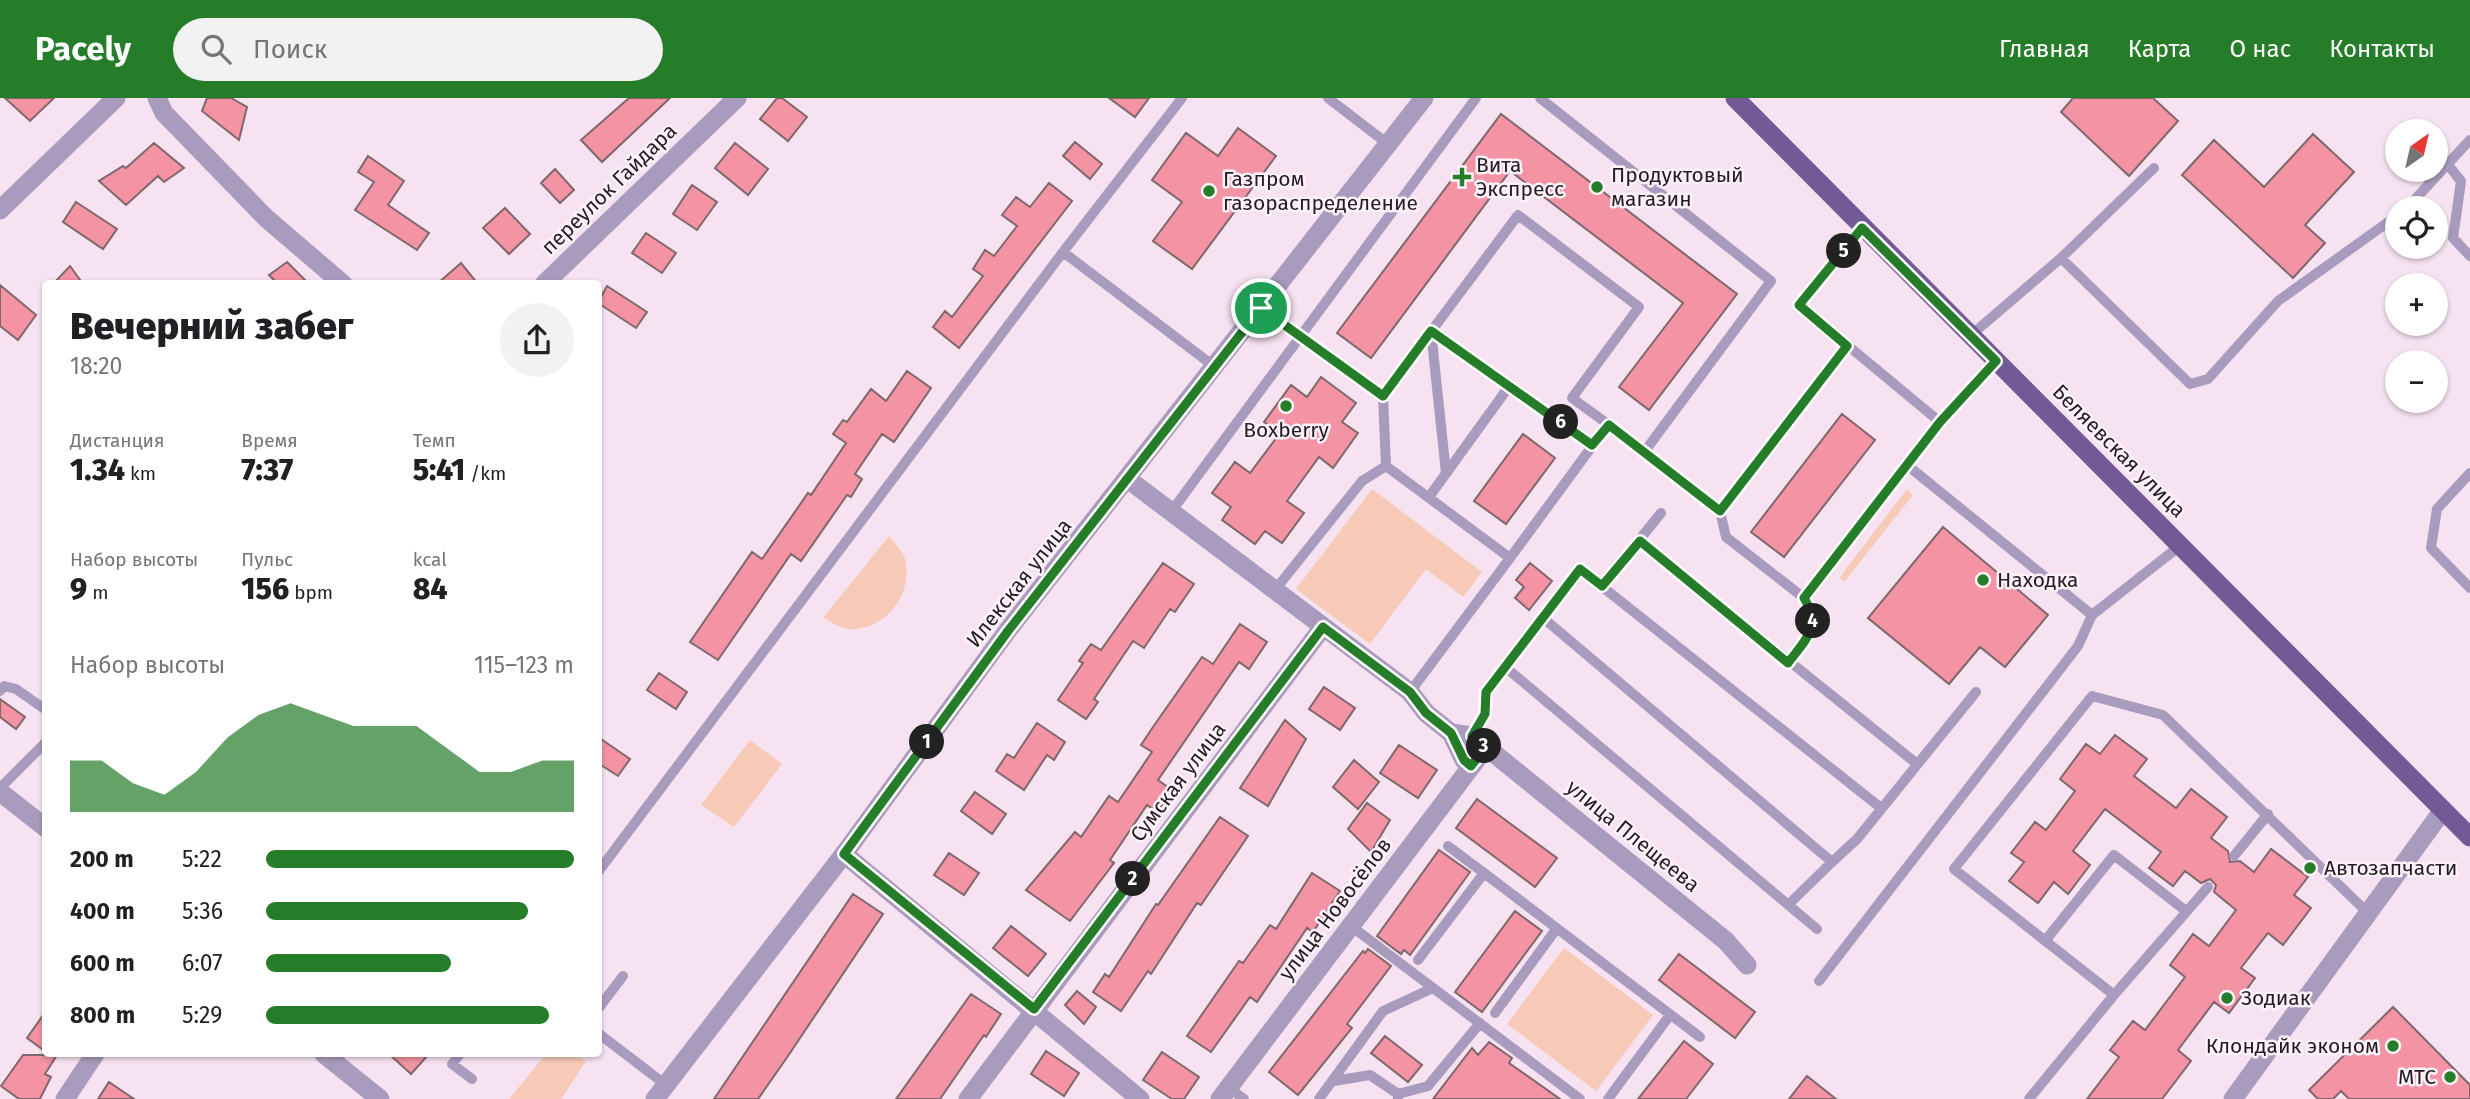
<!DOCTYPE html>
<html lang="ru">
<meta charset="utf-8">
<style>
body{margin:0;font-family:"Fira Sans",sans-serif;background:#f2f2f2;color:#202124;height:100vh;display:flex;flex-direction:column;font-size:26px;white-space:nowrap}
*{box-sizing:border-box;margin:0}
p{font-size:23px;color:#757577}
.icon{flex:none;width:38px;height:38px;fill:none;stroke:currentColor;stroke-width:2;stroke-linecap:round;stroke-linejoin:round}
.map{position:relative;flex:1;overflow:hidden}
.details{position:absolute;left:42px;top:182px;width:560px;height:777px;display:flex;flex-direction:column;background:#fff;border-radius:7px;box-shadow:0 2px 5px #0004}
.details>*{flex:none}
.needle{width:46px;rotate:34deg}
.fabs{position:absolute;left:2385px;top:21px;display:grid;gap:14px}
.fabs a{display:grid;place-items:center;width:63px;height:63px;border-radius:50%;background:#fff;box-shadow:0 2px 5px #0004;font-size:35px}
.pin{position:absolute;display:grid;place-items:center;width:60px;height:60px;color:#fff;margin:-30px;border:4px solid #fff;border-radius:50%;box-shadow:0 2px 7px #0007}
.km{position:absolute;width:35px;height:35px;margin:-18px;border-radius:50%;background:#222;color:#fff;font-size:19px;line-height:35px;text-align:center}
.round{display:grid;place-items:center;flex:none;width:74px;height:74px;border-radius:37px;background:#f2f2f2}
.summary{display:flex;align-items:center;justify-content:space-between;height:119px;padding:0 28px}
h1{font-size:38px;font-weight:800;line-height:52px}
.figures{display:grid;grid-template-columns:repeat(3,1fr);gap:10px;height:119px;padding:7px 28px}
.figures div{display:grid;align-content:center}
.figures b{font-size:30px;font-weight:800}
.figures small{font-size:19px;font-weight:400}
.figures p{font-size:19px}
.chart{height:196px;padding:14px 28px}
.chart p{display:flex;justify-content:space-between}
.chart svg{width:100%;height:126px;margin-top:7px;fill:#257c29;opacity:.7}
ul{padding:0 28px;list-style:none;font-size:23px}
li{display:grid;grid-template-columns:112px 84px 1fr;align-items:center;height:52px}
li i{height:18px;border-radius:9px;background:#257c29}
header{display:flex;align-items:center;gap:42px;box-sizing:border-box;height:98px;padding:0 35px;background:#257c29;color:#fff}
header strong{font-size:33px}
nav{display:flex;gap:38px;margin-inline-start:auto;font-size:24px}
.search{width:490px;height:63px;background:#f2f2f2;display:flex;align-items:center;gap:18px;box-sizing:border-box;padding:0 24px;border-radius:38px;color:#757577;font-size:26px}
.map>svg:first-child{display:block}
</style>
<header>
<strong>Pacely</strong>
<div class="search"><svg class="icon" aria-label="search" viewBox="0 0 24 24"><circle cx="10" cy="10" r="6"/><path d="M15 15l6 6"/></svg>Поиск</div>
<nav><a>Главная</a><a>Карта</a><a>О нас</a><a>Контакты</a></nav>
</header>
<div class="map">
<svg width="2470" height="1001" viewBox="0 0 2470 1001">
<rect width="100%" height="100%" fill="#f7e2f1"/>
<!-- green -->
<path fill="#f7cab8" d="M1372,391L1482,474L1463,499L1426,471L1370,546L1296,491Z
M1907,391L1913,397L1845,483L1839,480Z
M889,438C894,445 903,453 905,461C914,497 884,534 848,531C840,530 830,523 823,520Z
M750,642L782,666L734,729L701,707Z
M1564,850L1653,917L1596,993L1507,926Z
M546,956H574L586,963L561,1001H509Z"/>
<!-- building -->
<path fill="#f393a3" stroke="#7f686b" stroke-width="2" d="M5,0H54L30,23Z
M207,0H231L247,9L239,42L202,13Z
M629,0H670L602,64L581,42Z
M777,0H782L807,19L788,43L760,21Z
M1109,0H1149L1135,19Z
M2073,0H2153L2178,23L2129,78L2061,14Z
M1501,16L1737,196L1649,312L1619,289L1683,205L1510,73L1371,260L1337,235Z
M1238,30L1276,58L1192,171L1153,143L1182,104L1152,82L1186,35L1218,58Z
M2313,36L2354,74L2305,127L2325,145L2293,180L2182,77L2214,42L2264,89Z
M1075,44L1102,66L1090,81L1063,58Z
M154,45L184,70L164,84L158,78L126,107L99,83L123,68L126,70Z
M735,45L768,71L748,97L715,70Z
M368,58L404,83L388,107L429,135L417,152L355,112L374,84L358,74Z
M555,71L574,92L560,105L541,85Z
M1049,85L1072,103L959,250L933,229L945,213L952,219L983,178L973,171L985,152L994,158L1017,128L1002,117L1016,99L1030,109Z
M692,87L717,104L697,132L673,116Z
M76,104L117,131L103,151L63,124Z
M505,110L530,136L509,156L483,130Z
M646,135L676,155L662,175L632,155Z
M287,164L309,186H278L269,177Z
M461,165L478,186H437Z
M70,168L83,186H53Z
M0,187L36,217L18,242L0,228Z
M607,188L647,214L636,230L598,205Z
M907,273L931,290L894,344L882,336L855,376L862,381L851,399L847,397L801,463L791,456L718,562L690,544L752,454L762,461L808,395L811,397L846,345L833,336L843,322L847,324L871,291L886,303Z
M1321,279L1356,305L1342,324L1358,335L1333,370L1319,359L1287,403L1304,415L1282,445L1265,433L1255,446L1222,422L1231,409L1212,395L1235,364L1250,375L1280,335L1264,324L1291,287L1307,299Z
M1842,316L1875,342L1784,459L1751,434Z
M1523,336L1555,360L1506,426L1474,403Z
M1943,429L2048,517L2005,569L1980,549L1949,586L1868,520Z
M1163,465L1194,486L1175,514L1170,511L1144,550L1133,543L1094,601L1098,604L1086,621L1058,602L1083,565L1079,563L1091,546L1101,552Z
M1530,465L1552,483L1529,512L1515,500L1524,489L1516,482Z
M1240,526L1267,544L1249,571L1239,564L1158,682L1172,692L1157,714L1147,707L1110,762L1114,765L1070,823L1026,792L1075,734L1081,739L1109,698L1118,704L1152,654L1141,647L1153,629L1202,559L1213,566Z
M659,575L687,594L676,611L647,592Z
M1324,589L1355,610L1340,632L1309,611Z
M0,601L25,619L16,631L0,619Z
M1285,622L1306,641L1268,708L1240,690Z
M1037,625L1065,644L1054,662L1047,657L1024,692L996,673L1007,656L1014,660Z
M2115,637L2147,661L2134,678L2176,710L2191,691L2227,719L2211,740L2228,753L2230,764L2240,763L2254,774L2271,751L2308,779L2294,797L2311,810L2283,847L2268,835L2241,870L2255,880L2229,915L2214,904L2178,952L2191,963L2162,1001H2087L2119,959L2110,952L2133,923L2145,932L2185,879L2170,867L2193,836L2209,848L2236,812L2214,794L2216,787L2210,781L2201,785L2185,773L2173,788L2149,770L2161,754L2105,711L2073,753L2090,767L2068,796L2054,784L2038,805L2009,783L2024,764L2011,755L2035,724L2046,732L2075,693L2060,681L2086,646L2100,656Z
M598,639L630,661L618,678L598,665Z
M1399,647L1437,672L1418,700L1380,675Z
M1354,662L1379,684L1358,711L1333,689Z
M975,694L1006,716L992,736L961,713Z
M1477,701L1557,760L1535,789L1456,730Z
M1367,705L1390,722L1371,754L1348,731Z
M1220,719L1248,738L1201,807L1197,805L1151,876L1148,873L1121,913L1093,894L1105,876L1109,879L1156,806L1158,807Z
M1439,752L1470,774L1410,857L1404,852L1401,856L1377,838Z
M949,755L979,775L964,797L934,777Z
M1312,775L1340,793L1313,834L1307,830L1257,904L1250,899L1211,954L1187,938L1239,863L1243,865L1270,827L1276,831Z
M853,796L883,816L788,958L758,1001H714Z
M1515,813L1542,833L1482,914L1455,894Z
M1011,828L1046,856L1028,878L993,850Z
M1368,851L1391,868L1347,926L1352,930L1298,997L1269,974L1363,853L1365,855Z
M1679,856L1755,914L1735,940L1659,882Z
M1077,893L1096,909L1084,926L1065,907Z
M971,896L1001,916L986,939L984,937L940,1001H896Z
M2393,909L2470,987V1001H2349L2341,993L2333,1001H2318L2309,992Z
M46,913V954L27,940Z
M1385,938L1422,967L1408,984L1371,955Z
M1684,943L1713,966L1686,1001H1638Z
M1489,944L1512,960L1509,965L1560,1001H1433L1472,950L1478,957Z
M1046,953L1079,975L1064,998L1031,976Z
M1162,954L1199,979L1184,1001H1172L1143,982Z
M389,956H429L411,976Z
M23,957H57L45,976L51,979L40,1001H19L1,988Z
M1807,978L1836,1001H1789Z
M109,984L134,1001H98Z"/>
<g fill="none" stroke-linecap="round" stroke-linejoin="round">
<!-- service -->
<path stroke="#a99bbe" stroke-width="10" d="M1328,0L1388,46
M2448,67L2461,83L2453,140L2470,158
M2407,110L2470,42
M1862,130L1799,207L1940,324
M1063,154L1215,269
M2061,160L2154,70
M1261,210L1383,298L1386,368L1362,383L1275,492
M1431,233L1446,375
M1431,233L1510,287
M1970,238L2061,160L2190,286L2208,281L2278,203L2398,117
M1383,298L1518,117L1639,209L1572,300L1645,353L1771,183L1540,0
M1593,347L1609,327
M1645,353L1720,413L1726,439L1804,500C1822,529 1806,541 1788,565
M1907,367L2092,517
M1386,368L1510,460L1410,594
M2470,375L2437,411L2431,450L2470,490
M1429,399L1510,287L1593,347L1510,460
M1720,413L1847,248
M1171,414L1476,0
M1640,443L1917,666
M1602,488L1661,415
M1804,500L1940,324L1996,263
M1542,519L1832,764L1857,741L1976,594
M1504,568L1817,831
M0,593L4,588L16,591L46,612
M1472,638L1485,616L1486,594L1580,471L1881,710
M0,690L46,644
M2234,758L2268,716
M598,774L1063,154L1182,0
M1484,775L1700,939
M1788,807L1832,764
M1351,828L1580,1001
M2045,843L2114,757L2186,813
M1418,862L1484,775L1448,748
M1819,883L2078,548L2092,517L2181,447
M2114,897L2208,789
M598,911L623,878
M1495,915L1557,830
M598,935L666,987
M460,956L452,966L472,981
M1334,983L1370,977L1398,996V1001
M1229,990L1244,1001
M1398,996L1428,988L1480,925
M1319,1001L1383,913L1433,890
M1608,1001L1670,917
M2029,1001L2114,897L1954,771L2092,598L2163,617L2368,815"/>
<!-- minor -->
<path stroke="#a99bbe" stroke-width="19" d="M157,0L164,15L266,120L343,186
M0,112L116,0
M544,186L737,0
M1129,382L1410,594L1426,615L1451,635L1464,662L1471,668
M1451,635L1472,638L1486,649L1726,843L1747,867
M844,756L1140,1001
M65,1001L95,956
M968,1001L1323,529
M1220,1001L1486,649"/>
<!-- tertiary -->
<path stroke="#a99bbe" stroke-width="19" d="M0,694L46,730
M324,956L380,1001
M655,1001L844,756L1008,532L1424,0
M2233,1001L2443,712"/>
<!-- primary -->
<path stroke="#735a97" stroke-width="19" d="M1735,0L2470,739"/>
</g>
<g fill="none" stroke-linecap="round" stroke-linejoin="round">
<defs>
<path id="route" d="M1862,130L1996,263L1940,324L1804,500C1822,529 1806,541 1788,565L1640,443L1602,488L1580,471L1486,594L1485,616L1472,638L1486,649L1471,668L1464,662L1451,635L1426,615L1410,594L1323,529L1034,911L844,756L1008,533L1261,210L1383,298L1431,233L1592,347L1609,327L1720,413L1847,248L1799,207Z"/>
</defs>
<!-- route casing -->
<use href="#route" stroke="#fff" stroke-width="14"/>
<!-- route -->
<use href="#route" stroke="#257c29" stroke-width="9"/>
</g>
<!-- markers -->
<g fill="#257c29" stroke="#fff2fb" stroke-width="2.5">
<path d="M1458.5 68.5h7v7h7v7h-7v7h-7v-7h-7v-7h7z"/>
<circle cx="1597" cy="89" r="7"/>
<circle cx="1209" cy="93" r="7"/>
<circle cx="1286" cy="308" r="7"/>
<circle cx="1983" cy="482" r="7"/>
<circle cx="2310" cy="770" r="7"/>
<circle cx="2227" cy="900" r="7"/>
<circle cx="2393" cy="948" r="7"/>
<circle cx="2450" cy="979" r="7"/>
</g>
<g text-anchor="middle" stroke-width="5" stroke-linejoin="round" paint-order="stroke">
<!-- poi labels -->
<g font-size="21" fill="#231c21" stroke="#fff2fb" text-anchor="start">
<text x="1476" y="74">Вита<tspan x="1476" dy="24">Экспресс</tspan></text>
<text x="1611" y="84">Продуктовый<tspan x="1611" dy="24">магазин</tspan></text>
<text x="1223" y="88">Газпром<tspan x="1223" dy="24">газораспределение</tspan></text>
<text x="1286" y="339" text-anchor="middle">Boxberry</text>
<text x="1997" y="489">Находка</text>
<text x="2324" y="777">Автозапчасти</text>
<text x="2241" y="907">Зодиак</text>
<text x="2379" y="955" text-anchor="end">Клондайк эконом</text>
<text x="2436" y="986" text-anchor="end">МТС</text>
</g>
<!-- street labels -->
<g font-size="21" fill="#231c21" stroke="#fff2fb">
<text transform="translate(609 91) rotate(-44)" y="7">переулок Гайдара</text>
<text transform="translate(2119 353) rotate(45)" y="7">Беляевская улица</text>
<text transform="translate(1019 485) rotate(-52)" y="7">Илекская улица</text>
<text transform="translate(1178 684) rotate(-53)" y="7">Сумская улица</text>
<text transform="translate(1633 738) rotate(39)" y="7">улица Плещеева</text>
<text transform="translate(1335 811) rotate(-53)" y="7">улица Новосёлов</text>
</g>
</g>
</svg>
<div class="fabs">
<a><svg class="needle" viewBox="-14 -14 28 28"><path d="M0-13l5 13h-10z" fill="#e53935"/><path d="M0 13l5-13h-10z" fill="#757577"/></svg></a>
<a><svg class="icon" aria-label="locate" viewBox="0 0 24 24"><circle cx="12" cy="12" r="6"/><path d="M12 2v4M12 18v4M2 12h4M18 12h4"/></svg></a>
<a>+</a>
<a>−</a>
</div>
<div class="pin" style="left:1261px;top:210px;background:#1e9e55"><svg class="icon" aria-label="arrive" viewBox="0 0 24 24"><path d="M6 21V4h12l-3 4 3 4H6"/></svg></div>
<b class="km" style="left:927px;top:644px">1</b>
<b class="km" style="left:1133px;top:781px">2</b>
<b class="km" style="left:1484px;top:648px">3</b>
<b class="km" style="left:1813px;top:523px">4</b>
<b class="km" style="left:1844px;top:153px">5</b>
<b class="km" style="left:1561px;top:324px">6</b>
<section class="details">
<div class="summary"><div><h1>Вечерний забег</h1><p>18:20</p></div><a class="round"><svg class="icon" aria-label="share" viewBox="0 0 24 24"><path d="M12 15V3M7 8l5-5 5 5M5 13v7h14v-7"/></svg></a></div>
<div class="figures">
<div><p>Дистанция</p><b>1.34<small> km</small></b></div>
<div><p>Время</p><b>7:37</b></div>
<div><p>Темп</p><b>5:41<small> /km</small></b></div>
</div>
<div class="figures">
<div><p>Набор высоты</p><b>9<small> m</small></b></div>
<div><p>Пульс</p><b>156<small> bpm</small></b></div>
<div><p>kcal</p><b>84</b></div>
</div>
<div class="chart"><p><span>Набор высоты</span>115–123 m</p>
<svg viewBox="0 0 160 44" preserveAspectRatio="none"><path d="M0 44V26L10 26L20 34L30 38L40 30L50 18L60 10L70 6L80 10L90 14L100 14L110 14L120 22L130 30L140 30L150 26L160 26V44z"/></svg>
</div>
<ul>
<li><b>200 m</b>5:22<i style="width:100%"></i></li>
<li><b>400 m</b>5:36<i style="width:85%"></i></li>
<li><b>600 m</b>6:07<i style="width:60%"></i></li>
<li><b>800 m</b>5:29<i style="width:92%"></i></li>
</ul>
</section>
</div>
